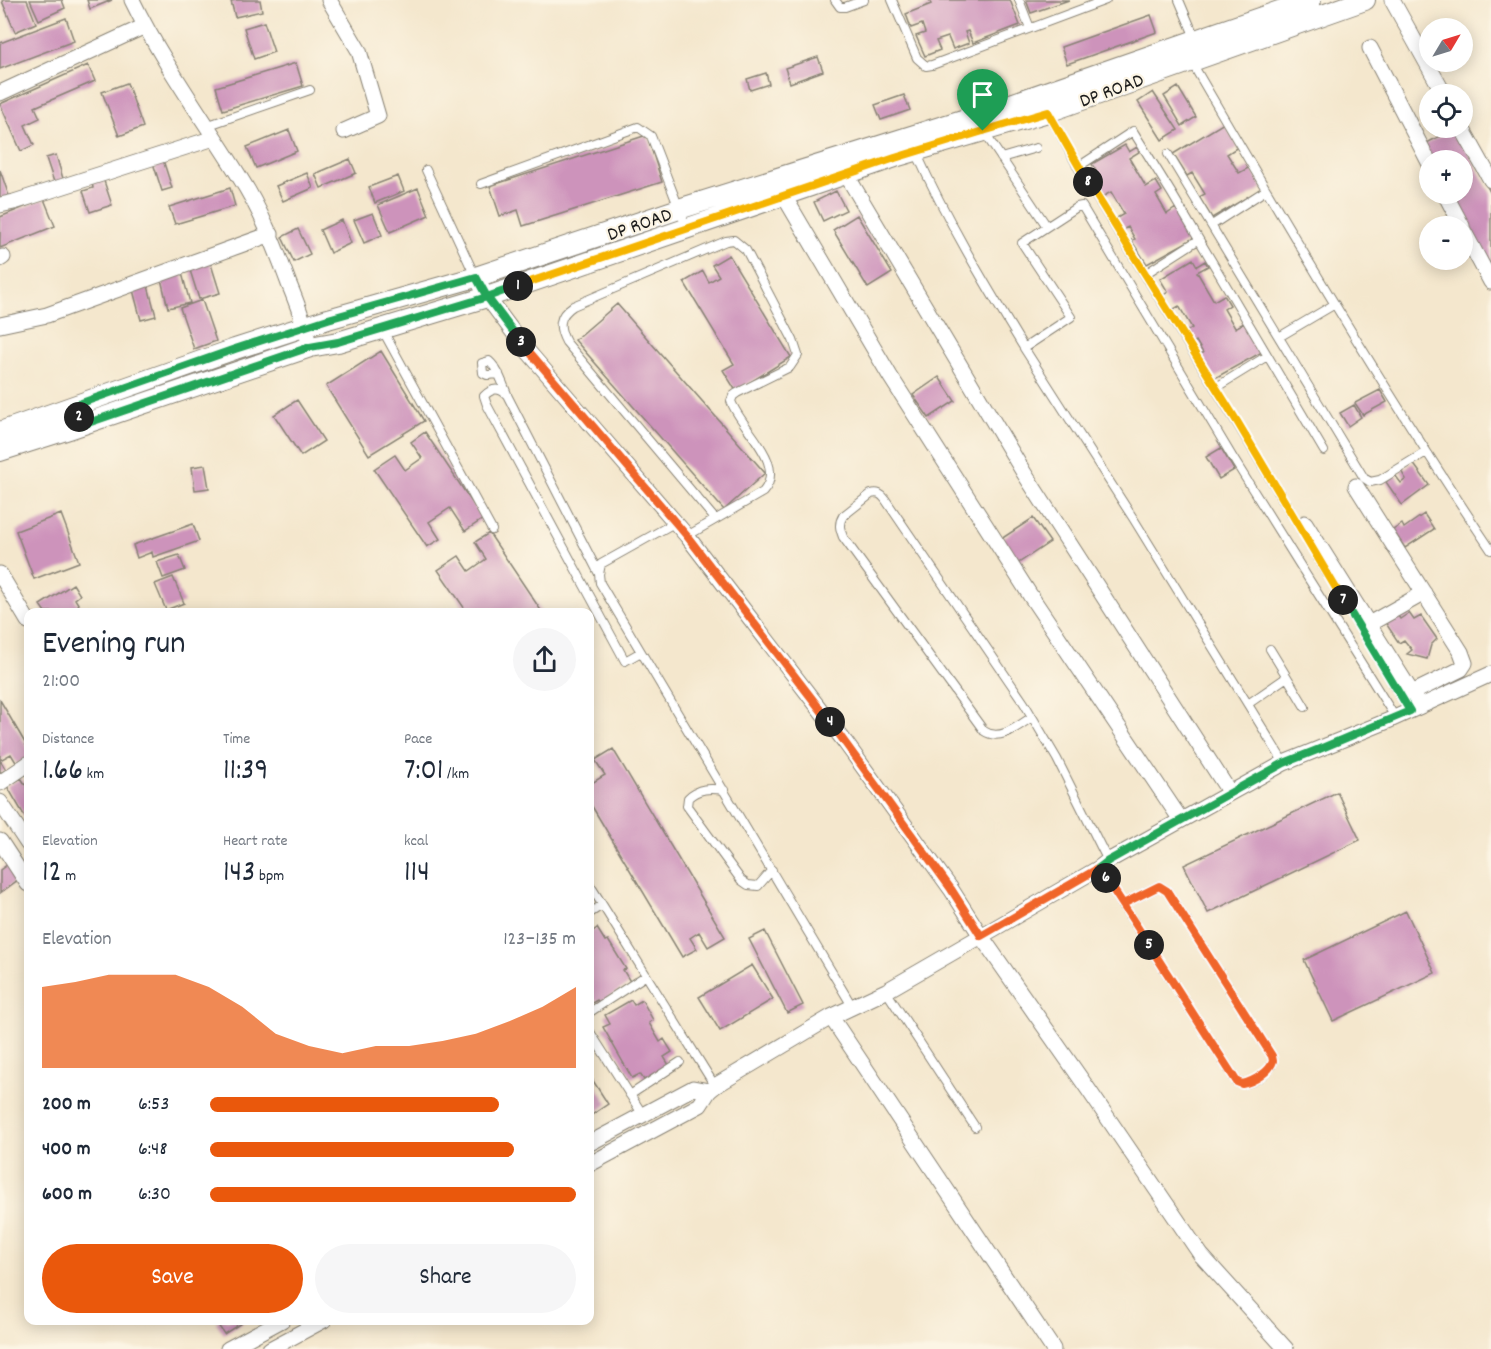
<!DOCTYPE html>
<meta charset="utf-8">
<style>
body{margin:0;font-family:Dekko,sans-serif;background:#f6f6f7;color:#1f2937;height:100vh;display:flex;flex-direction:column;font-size:22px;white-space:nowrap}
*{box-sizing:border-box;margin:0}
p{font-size:20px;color:#747a83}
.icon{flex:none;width:33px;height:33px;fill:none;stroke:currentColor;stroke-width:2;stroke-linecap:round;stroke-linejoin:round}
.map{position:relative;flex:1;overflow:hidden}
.details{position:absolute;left:24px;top:608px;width:570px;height:717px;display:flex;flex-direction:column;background:#fff;border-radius:12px;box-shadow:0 3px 15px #0003}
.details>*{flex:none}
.needle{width:39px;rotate:52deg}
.controls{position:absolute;left:1419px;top:18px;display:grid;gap:12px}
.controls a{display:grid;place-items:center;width:54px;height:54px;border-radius:50%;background:#fff;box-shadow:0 3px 15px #0003;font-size:30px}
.pin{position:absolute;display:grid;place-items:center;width:51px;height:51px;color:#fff;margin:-62px -26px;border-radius:50% 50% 50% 0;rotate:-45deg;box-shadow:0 0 6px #0007}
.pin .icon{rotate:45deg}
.km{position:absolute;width:30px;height:30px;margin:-15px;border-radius:50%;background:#222;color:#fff;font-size:16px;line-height:30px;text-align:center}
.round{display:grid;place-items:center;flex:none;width:63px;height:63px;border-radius:32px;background:#f6f6f7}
.summary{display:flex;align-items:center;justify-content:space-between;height:102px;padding:0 18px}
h1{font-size:33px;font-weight:600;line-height:45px}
.stats{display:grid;grid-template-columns:repeat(3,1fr);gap:9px;height:102px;padding:6px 18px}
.stats div{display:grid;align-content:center}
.stats b{font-size:30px;font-weight:600}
.stats small{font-size:16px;font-weight:400}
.stats p{font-size:16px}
.chart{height:168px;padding:12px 18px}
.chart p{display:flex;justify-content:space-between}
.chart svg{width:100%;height:108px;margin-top:6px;fill:#ea580c;opacity:.7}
.cta{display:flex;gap:12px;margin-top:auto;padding:12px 18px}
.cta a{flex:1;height:69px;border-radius:36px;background:#ea580c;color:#fff;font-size:24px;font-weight:600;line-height:69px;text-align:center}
.cta a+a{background:#f6f6f7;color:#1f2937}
ul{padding:0 18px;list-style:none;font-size:20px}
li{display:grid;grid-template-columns:96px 72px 1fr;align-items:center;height:45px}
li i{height:15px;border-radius:8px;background:#ea580c}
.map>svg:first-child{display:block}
</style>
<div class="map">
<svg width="1491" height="1349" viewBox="0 0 1491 1349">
<rect width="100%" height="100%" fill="#fcf5e5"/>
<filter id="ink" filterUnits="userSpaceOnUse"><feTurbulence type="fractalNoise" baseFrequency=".0167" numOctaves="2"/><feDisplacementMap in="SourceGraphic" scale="12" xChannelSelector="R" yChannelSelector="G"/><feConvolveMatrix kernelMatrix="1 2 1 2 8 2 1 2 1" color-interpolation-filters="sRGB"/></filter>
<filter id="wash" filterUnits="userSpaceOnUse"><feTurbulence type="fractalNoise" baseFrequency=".008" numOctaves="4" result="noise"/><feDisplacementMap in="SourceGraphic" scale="24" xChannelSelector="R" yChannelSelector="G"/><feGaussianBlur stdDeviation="1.35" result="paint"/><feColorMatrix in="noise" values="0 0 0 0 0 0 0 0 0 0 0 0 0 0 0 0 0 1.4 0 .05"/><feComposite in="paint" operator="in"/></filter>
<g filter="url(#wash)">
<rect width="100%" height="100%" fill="#f4e7cd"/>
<g id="blocks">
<!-- building -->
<path fill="#cd93bb" d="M4,0H27L36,23L15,32L2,1Z
M30,0H62L65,8L39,20Z
M87,0H112L90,9Z
M236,0H260L262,11L235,17L231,1Z
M929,0H1010L1020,25L973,43L968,31L965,32L969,43L953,49L948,37L936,41L940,50L925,56L916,36L925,33L922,24L911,28L906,14L931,4Z
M1026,0H1069L1031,13Z
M1151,15L1157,32L1067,64L1061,47Z
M66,18L74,41L0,69V43Z
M264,22L274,52L254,59L244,28Z
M818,57L823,71L790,83L785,68Z
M296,63L303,86L223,110L216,87Z
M88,65L95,81L35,107L40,118L25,125L34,145L21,151L0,104Z
M766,73L769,84L750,90L747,79Z
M127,83L143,127L119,136L102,92Z
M1178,87L1196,117L1182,126L1164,96Z
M1153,92L1178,130L1162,140L1138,102Z
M904,95L910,110L881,120L875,105Z
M1224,123L1238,147L1227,154L1239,173L1250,167L1263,188L1212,218L1199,197L1205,194L1192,173L1187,176L1173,154Z
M1455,128L1491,194V272L1449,194H1462V160H1431L1423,145Z
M289,130L297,151L256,168L247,147Z
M647,135L662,182L523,226L518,210L500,216L490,186Z
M1125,145L1129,152L1137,147L1139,152L1129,158L1146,187L1156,181L1162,191L1156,195L1167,214L1176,208L1194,238L1147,264L1131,240L1135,239L1128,227L1122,230L1115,219L1124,214L1111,192L1102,197L1094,182L1100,178L1092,164Z
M56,155L64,182L55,185L46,158Z
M350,159L356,173L321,188L315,174Z
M163,160L172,188L162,191L153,163Z
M0,170L9,196L0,199Z
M307,173L313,188L283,201L276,186Z
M398,176L404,191L375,203L369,187Z
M103,178L112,205L90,212L83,191L93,188L92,182Z
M230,188L235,206L175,224L169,207Z
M418,188L429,215L390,232L378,205Z
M836,191L846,210L823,221L814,202Z
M44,199L55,226L0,248V217Z
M373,213L382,235L364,243L354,220Z
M857,215L892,273L868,288L833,230Z
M342,220L351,243L330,253L320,230Z
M298,229L310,254L294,262L282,237Z
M729,255L791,357L736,391L723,370L734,364L684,282L703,271L709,282L719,276L712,265Z
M1193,259L1197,266L1205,261L1208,266L1197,272L1214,301L1224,295L1230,305L1224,309L1235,328L1244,323L1262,352L1215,378L1199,354L1203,353L1196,341L1190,344L1184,333L1192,328L1179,306L1171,311L1162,296L1168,292L1160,279Z
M210,261L220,293L199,299L189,267Z
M182,273L190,303L168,308L161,279Z
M148,286L156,316L141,320L133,290Z
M202,300L216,341L194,349L180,308Z
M617,304L765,473L724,510L575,340Z
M381,351L424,421L369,455L326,386Z
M939,377L955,401L929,418L913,395Z
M1380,390L1387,402L1363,415L1355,403Z
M297,400L324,441L301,456L274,415Z
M1354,405L1361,417L1348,426L1340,413Z
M425,432L483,519L465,531L450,508L429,522L440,539L427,547L374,469L395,455L405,470L422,458L411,442Z
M1221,448L1234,470L1219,479L1206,457Z
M1413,463L1429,485L1402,505L1386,482L1395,475L1401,483L1406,479L1401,471Z
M205,465L209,488L195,490L192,467Z
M61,514L79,562L34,579L16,531Z
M1424,514L1434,529L1405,548L1393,530L1402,524L1404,528Z
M1033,518L1050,542L1017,564L1001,539Z
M193,524L199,541L153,557L152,552L137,558L133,545Z
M489,533L542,612H516L514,609L509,612H467L438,570L459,556L469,571L486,559L475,542Z
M179,555L185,570L163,578L157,562Z
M173,577L184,603L166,610L155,584Z
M73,584L80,595L75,599L83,612L89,607L92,612H45L40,605Z
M1409,613L1414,620L1421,616L1437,639L1431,645L1427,659L1407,654L1412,650L1404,640L1399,643L1385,622L1397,614L1400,619Z
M0,700L28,748V758L17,764L11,754L0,760L6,770L0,773Z
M613,749L725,937L708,947L699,932L690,938L697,949L682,957L590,803V778L592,783L605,775L595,760Z
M21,778L27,787L28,786V822L7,786Z
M1337,792L1360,840L1208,913L1184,865Z
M11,862L22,877L0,893V870Z
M1406,911L1435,973L1333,1021L1304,960Z
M590,926L593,931L597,928L605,941L608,940L626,969L623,970L631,983L599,1003L597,1000L590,1004Z
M765,931L803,1005L787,1013L749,939Z
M752,965L773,999L720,1031L699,997Z
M631,1000L634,1005L642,1000L653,1020L649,1023L660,1042L664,1039L672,1052L664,1057L669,1065L644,1080L640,1074L632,1078L603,1027L610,1024L605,1015Z
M590,1076L608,1104L590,1116Z
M219,1320H246L224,1334L216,1322Z"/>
</g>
</g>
<g filter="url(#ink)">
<use href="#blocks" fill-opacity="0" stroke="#888274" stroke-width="1.5"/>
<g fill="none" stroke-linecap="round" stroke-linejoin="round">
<defs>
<path id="service" d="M835,0L840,7H845L864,0
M892,0L917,58L926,66L932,65L1106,0
M1019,0L1030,28
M1179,0L1196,40
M1192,63C1288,228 1385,392 1491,550
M1049,113L1078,167L1237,423L1302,531
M206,126L310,90
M984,132L1046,225
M916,152C947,221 985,284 1024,348
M1168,154L1364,478L1370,482L1380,480L1426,452
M1001,158L1036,148
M1078,167L1133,131L1172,194L1324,451
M426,170L475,276
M481,184L638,127L651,136L687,229
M1212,225L1266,190
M1145,274L1198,240
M382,329L492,530
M1279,337L1335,304
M499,374L487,375L483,373L482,363L489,361C498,369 502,382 507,394
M1215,388L1267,356
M676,522L601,564L599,574L600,583L852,1006
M687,536L763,492C788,463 740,428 731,401L733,396L737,393L790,367L798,355L793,340L746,250L734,240L726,241L573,306C558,316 558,327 566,342L715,519
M1313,549L1410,711
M599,574L507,395C499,387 492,388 484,396L487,405L625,661L641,652
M1287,677L1305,707
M1248,704L1287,677L1270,649
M1032,717C1018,726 1000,742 984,731L843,537C840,529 838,524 843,516L871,494C878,492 881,494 885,499L1024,703L1057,759L1108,861
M1284,763L1133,518L1024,348L1071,317L1022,243L1077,207L1082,206L1233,458L1395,717
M724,790C710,788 698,788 688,798L687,806L741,880L748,885L758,886L772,870
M1099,868L1237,1082C1249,1088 1270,1072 1273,1061L1272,1056L1167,891L1159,886L1123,904
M590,885L715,1086
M590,913L602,905
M886,991L975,1127
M590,1012L645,976
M590,1032L643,1115
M630,1095L680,1062"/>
<path id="minor" d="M132,0C162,62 203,118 239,176C261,210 275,246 289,284C296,301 303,318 307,336
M329,0L359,51L378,116L344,131
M1392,0L1444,94
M1370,48L1430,164
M0,93L145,26
M1462,128L1491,180
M846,174L1024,473L1230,793
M1445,194L1462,226
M784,196L890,376L1030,595L1181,820
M0,205L14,202L214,138
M1462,228L1491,282
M0,259L3,257
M476,277L487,297L525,348L687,536L845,742L951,889L981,936L1088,1089L1201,1255L1286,1349
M0,325L47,315L271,234
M1356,486L1461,652L1465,663L1461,669L1412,693
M1305,523L1417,701
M0,574L28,621
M1369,624L1424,593
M0,783L28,764
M0,802L28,844
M0,841L28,884
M831,1017L1053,1349
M590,1143L693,1088L709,1091
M590,1164L700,1105L709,1091L715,1086L831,1017L886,991L1099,868L1108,861L1284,763L1390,720L1491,674
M228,1349L282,1320
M270,1349L324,1320"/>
<path id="tertiary" d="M0,432L235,349L328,319L476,277L679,209L991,111L1311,0
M0,451L69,429L310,347L338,342L487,297L895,157L1048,112L1365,0"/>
</defs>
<!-- service casing -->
<use href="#service" stroke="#888274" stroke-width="10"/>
<!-- minor casing -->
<use href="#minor" stroke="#888274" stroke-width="17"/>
<!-- tertiary casing -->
<use href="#tertiary" stroke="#888274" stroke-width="22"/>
<!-- service -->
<use href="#service" stroke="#fff" stroke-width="8"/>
<!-- minor -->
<use href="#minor" stroke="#fff" stroke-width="15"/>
<!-- tertiary -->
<use href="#tertiary" stroke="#fff" stroke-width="20"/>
</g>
</g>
<g fill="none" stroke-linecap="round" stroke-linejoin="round" filter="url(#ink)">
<defs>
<path id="split-1" d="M518,286L895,158L983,131"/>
<path id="split-2" d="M79,417L73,406L235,349L328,319L476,277L487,297L518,286"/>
<path id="split-3" d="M79,417L82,425L310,347L338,342L487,297L521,342"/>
<path id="split-4" d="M521,342L687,536L830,722"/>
<path id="split-5" d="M830,722L951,889L981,936L1099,868L1149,945"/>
<path id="split-6" d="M1106,878L1123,904L1159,886L1167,891L1272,1056L1273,1061C1270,1072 1253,1082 1242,1084L1237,1082L1149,945"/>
<path id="split-7" d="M1106,878L1099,868L1108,861L1284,763L1322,748L1410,711L1343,600"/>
<path id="split-8" d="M1088,182L1238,423L1343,600"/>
<path id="split-9" d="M983,131L1048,112L1088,182"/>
</defs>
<!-- split-1 casing -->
<use href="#split-1" stroke="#fff" stroke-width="12"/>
<!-- split-2 casing -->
<use href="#split-2" stroke="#fff" stroke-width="12"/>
<!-- split-3 casing -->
<use href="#split-3" stroke="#fff" stroke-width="12"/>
<!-- split-4 casing -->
<use href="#split-4" stroke="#fff" stroke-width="12"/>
<!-- split-5 casing -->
<use href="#split-5" stroke="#fff" stroke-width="12"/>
<!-- split-6 casing -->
<use href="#split-6" stroke="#fff" stroke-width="12"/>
<!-- split-7 casing -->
<use href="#split-7" stroke="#fff" stroke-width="12"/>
<!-- split-8 casing -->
<use href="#split-8" stroke="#fff" stroke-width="12"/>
<!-- split-9 casing -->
<use href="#split-9" stroke="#fff" stroke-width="12"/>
<!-- split-1 -->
<use href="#split-1" stroke="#f5b400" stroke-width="8"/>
<!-- split-2 -->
<use href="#split-2" stroke="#22a559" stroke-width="8"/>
<!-- split-3 -->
<use href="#split-3" stroke="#22a559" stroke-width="8"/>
<!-- split-4 -->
<use href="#split-4" stroke="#f0652b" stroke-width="8"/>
<!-- split-5 -->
<use href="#split-5" stroke="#f0652b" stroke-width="8"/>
<!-- split-6 -->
<use href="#split-6" stroke="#f0652b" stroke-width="8"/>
<!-- split-7 -->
<use href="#split-7" stroke="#22a559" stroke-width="8"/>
<!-- split-8 -->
<use href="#split-8" stroke="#f5b400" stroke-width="8"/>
<!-- split-9 -->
<use href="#split-9" stroke="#f5b400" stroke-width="8"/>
</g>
<g text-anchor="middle" stroke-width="4.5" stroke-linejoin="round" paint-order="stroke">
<!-- street labels -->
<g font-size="20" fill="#1c1c1c" stroke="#fcf5e5">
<text transform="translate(1111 89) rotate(-20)" y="7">DP ROAD</text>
<text transform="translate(639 223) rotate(-19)" y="7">DP ROAD</text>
</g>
</g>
</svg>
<div class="controls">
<a><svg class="needle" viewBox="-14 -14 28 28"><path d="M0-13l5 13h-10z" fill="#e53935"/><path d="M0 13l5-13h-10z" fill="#747a83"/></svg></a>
<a><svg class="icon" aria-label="locate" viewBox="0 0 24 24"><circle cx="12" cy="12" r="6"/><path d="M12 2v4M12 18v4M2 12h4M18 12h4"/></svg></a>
<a>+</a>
<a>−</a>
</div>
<div class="pin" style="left:983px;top:131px;background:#1e9e55"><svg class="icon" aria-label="arrive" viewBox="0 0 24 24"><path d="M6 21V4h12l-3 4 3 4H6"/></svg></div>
<b class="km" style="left:518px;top:286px">1</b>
<b class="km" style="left:79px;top:417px">2</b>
<b class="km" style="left:521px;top:342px">3</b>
<b class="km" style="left:830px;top:722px">4</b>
<b class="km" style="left:1149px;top:945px">5</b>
<b class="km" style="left:1106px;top:878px">6</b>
<b class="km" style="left:1343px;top:600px">7</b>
<b class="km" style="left:1088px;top:182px">8</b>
<section class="details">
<div class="summary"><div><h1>Evening run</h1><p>21:00</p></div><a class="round"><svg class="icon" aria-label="share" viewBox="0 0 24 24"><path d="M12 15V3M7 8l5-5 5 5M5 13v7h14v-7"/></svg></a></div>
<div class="stats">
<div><p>Distance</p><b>1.66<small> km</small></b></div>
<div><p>Time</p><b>11:39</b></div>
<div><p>Pace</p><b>7:01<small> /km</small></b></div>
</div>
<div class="stats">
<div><p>Elevation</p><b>12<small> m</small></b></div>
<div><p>Heart rate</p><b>143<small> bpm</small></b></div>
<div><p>kcal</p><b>114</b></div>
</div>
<div class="chart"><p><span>Elevation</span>123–135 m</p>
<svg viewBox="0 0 160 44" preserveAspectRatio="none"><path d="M0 44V11L10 9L20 6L30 6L40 6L50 11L60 19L70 30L80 35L90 38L100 35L110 35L120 33L130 30L140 25L150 19L160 11V44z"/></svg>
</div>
<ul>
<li><b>200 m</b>6:53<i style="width:79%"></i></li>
<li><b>400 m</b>6:48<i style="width:83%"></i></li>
<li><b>600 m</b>6:30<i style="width:100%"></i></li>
</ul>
<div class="cta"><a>Save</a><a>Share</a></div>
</section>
</div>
